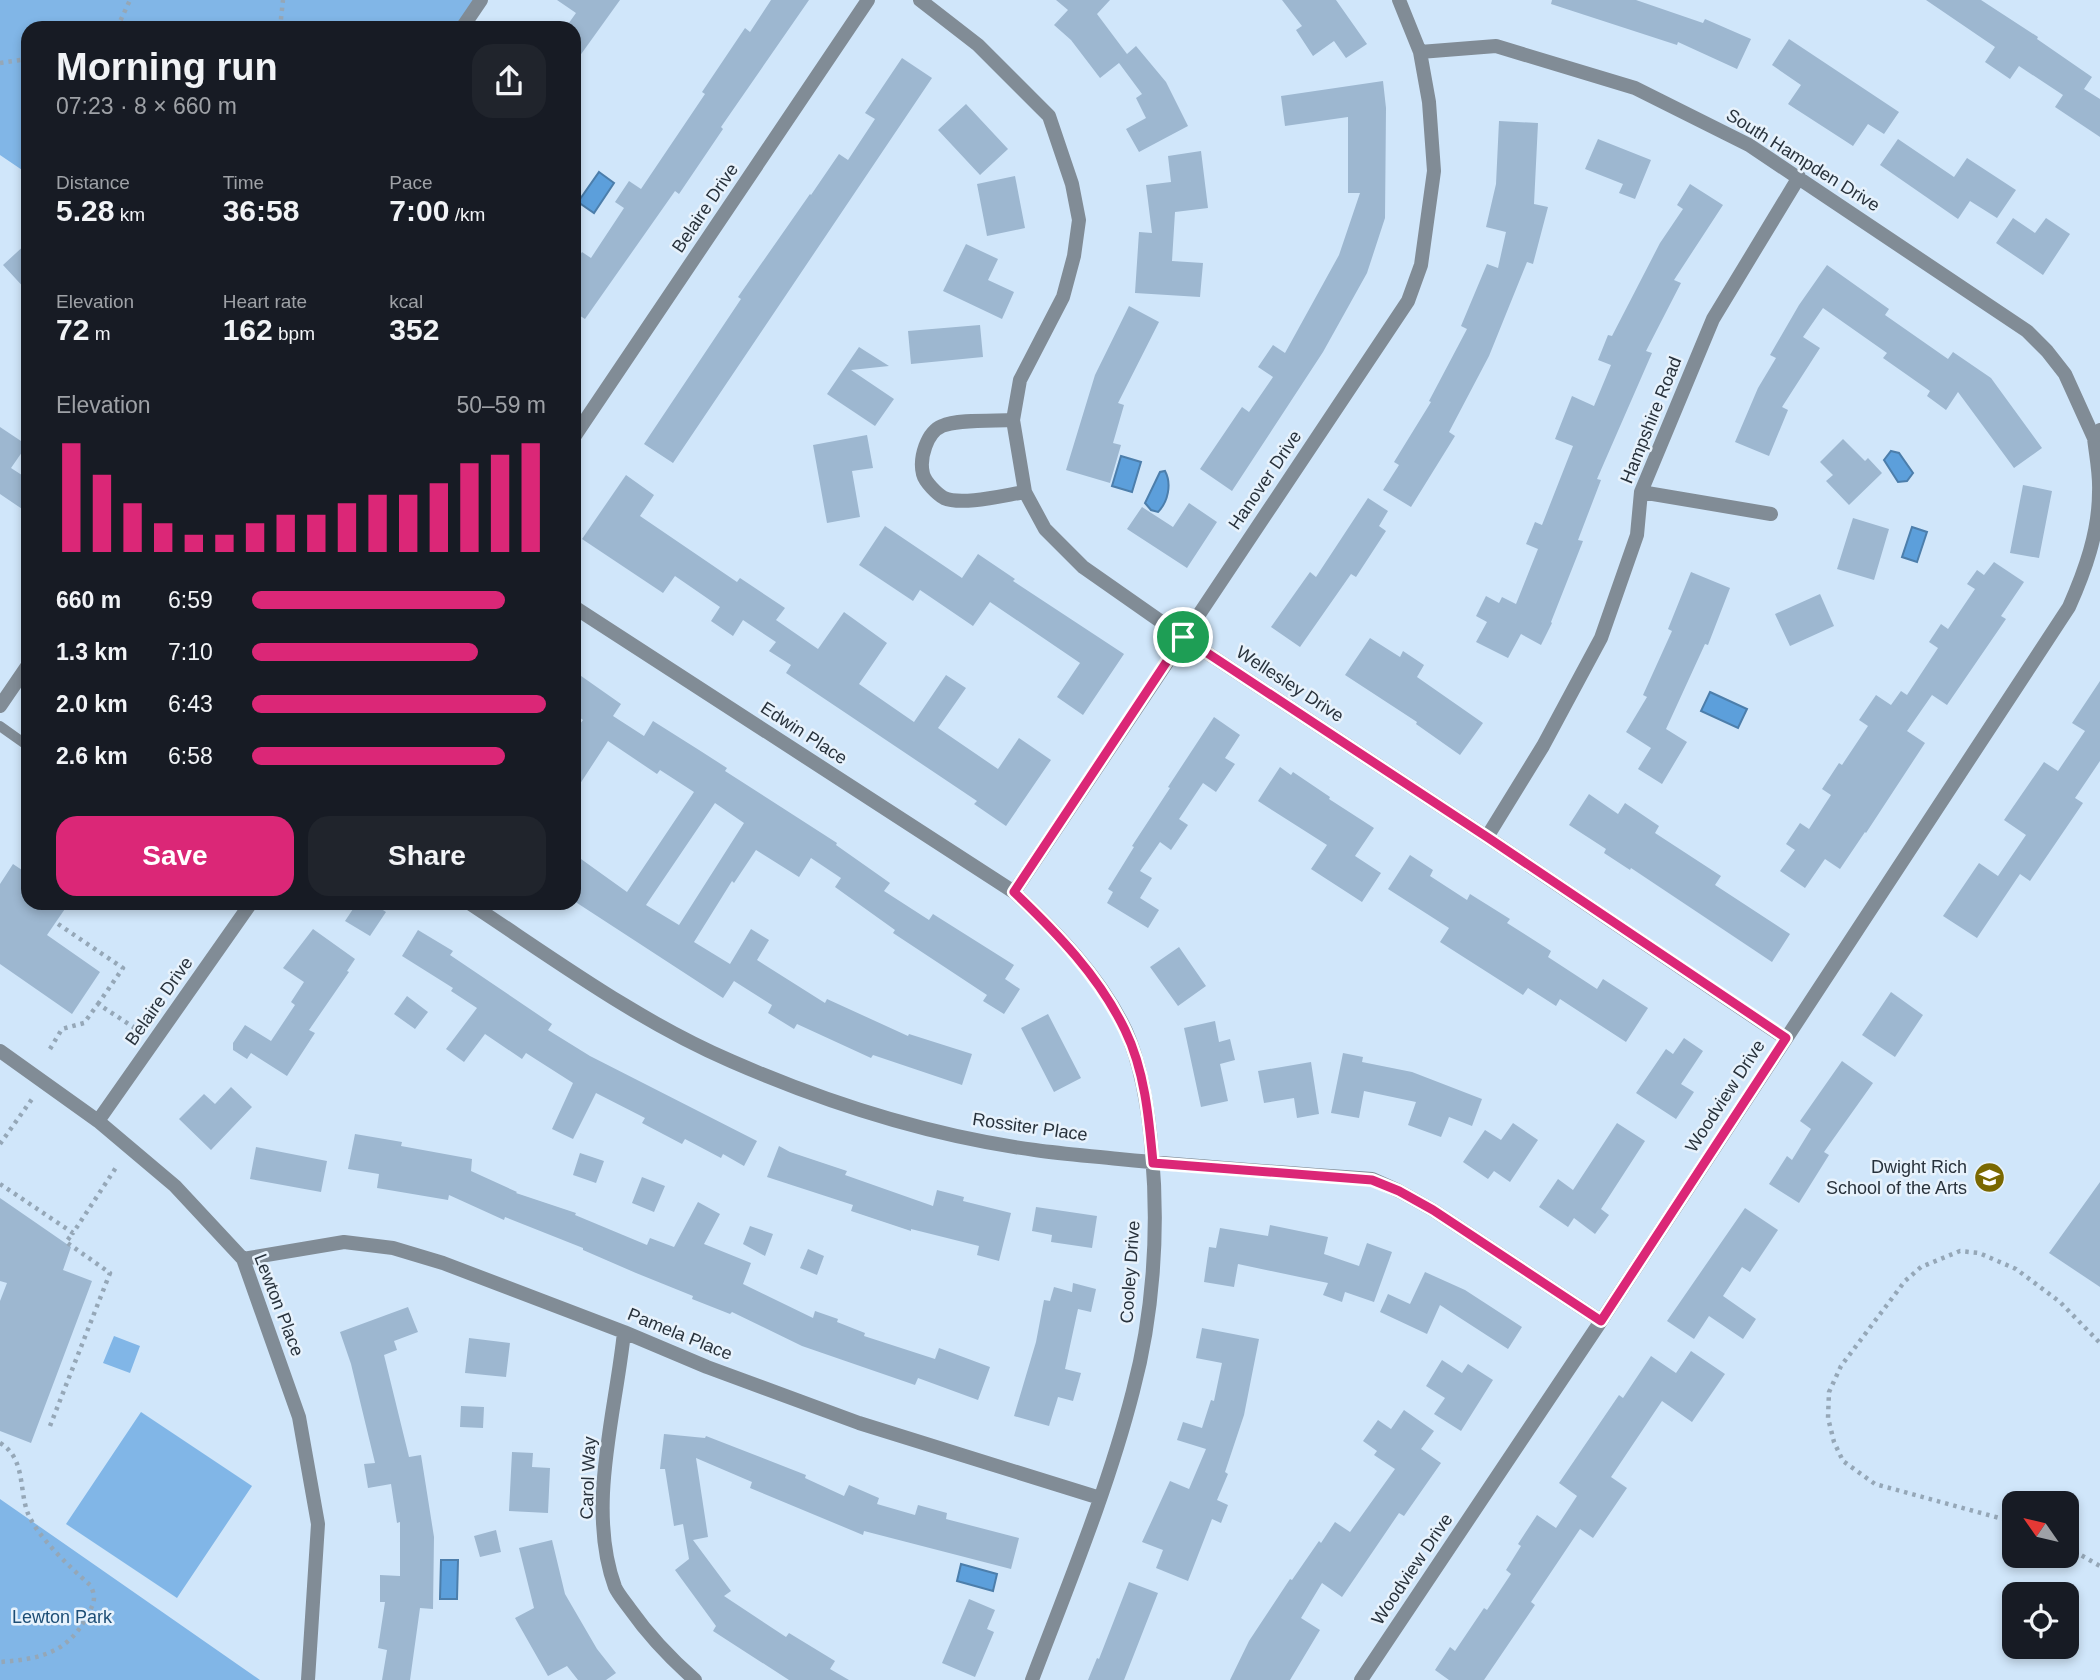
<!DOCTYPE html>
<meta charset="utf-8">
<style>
body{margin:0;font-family:Helvetica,sans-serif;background:#20242c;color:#f1f3f6;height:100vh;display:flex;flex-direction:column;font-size:26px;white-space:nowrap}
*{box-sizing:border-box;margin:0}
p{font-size:23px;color:#9ea1a6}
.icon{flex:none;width:38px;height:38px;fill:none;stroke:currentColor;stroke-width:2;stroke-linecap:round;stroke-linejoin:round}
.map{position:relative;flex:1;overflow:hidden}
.sheet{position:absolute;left:21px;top:21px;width:560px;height:889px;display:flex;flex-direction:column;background:#171b24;border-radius:21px;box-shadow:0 4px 10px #0003}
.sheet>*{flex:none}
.needle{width:46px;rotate:304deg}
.buttons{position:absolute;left:2002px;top:1491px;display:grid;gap:14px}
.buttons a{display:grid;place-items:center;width:77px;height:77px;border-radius:14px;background:#171b24;box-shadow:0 4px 10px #0003;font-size:35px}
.pin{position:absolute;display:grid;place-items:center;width:60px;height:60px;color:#fff;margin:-30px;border:4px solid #fff;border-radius:50%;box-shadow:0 2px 7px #0007}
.round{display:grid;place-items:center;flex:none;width:74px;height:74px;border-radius:21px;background:#20242c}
.head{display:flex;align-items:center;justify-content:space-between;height:119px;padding:0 35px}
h1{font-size:38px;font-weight:700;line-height:52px}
.metrics{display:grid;grid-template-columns:repeat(3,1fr);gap:10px;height:119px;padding:7px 35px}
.metrics div{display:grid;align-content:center}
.metrics b{font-size:30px;font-weight:700}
.metrics small{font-size:19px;font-weight:400}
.metrics p{font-size:19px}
.chart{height:196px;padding:14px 35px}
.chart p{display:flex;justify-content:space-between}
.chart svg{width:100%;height:126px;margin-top:7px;stroke:#db2777;stroke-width:6}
.action{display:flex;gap:14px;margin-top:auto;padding:14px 35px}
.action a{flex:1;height:80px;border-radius:21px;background:#db2777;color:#fff;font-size:28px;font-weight:700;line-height:80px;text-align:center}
.action a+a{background:#20242c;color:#f1f3f6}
ul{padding:0 35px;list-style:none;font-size:23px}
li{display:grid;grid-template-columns:112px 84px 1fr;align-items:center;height:52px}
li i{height:18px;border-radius:9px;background:#db2777}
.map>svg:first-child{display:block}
</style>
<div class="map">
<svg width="2100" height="1680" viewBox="0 0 2100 1680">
<rect width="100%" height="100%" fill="#d0e6fa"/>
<!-- green -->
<path fill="#81b6e7" d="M0,0H481L462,28H28V174L0,155Z
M114,1336L140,1346L130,1373L103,1363Z
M141,1412L252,1486L177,1598L66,1524Z
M0,1499L260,1680H0Z"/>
<!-- water -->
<path fill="#5c9fdb" stroke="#4c7eab" stroke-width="2" d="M599,172L614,183L594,213L578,202Z
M1891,451L1899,453L1913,473L1907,481L1898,482L1884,460Z
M1121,456L1141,462L1132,492L1112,486Z
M1165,471C1172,484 1168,502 1158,512L1151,510L1145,503L1160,472Z
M1912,527L1927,532L1917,562L1902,557Z
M1710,692L1747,709L1738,728L1701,711Z
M441,1560H458L457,1599H440Z
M961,1564L997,1574L993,1591L957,1581Z"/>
<!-- building -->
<path fill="#9db7d0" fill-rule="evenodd" d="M557,0H620L574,64V28L566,27L576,13Z
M771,0H809L721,127L723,129L679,194L675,191L585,319L574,312V264L582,252L591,258L624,208L615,202L629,181L641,189L705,94L702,92L745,28L750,32Z
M1056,0H1110L1097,14L1127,54L1136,46L1166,82L1188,126L1139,152L1126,129L1146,118L1136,98L1142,94L1119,63L1100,78L1071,40L1054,25L1068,10Z
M1282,0H1336L1367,44L1346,58L1334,41L1313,56L1296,30L1302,26Z
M1552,0H1636L1703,23L1705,19L1751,39L1737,69L1678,42L1677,45L1551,4Z
M1926,0H1981L2038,37L2037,39L2092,77L2084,89L2100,99V137L2055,107L2063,95L2019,66L2010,79L1985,62L1995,47Z
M1789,39L1899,112L1884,134L1868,124L1853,146L1788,104L1801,85L1772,65Z
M902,58L932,78L673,463L644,444L741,299L738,297L810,194L811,195L839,154L848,160L875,119L865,113Z
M1383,81L1386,108L1385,218L1367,273L1323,352L1232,491L1200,469L1242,407L1249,412L1273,377L1258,367L1273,345L1285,353L1339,255L1360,193H1348V117L1285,126L1281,96Z
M966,104L1008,149L980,175L938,130Z
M1499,121L1538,123L1534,204L1548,207L1533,264L1527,262L1489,356L1449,432L1455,436L1411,507L1383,490L1399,465L1394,462L1431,402L1429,401L1467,329L1461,326L1487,264L1498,268L1506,232L1486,227L1496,184Z
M1598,139L1651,160L1635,199L1619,193L1623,184L1585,169Z
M1898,139L1954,177L1967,158L2016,190L1997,218L1970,201L1958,219L1880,165Z
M1201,151L1208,208L1175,212L1172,261L1203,263L1200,297L1135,293L1139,232L1152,233L1146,185L1171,182L1168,156Z
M1015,176L1025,228L987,236L977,184Z
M1690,184L1723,205L1674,280L1681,283L1646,351L1652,353L1597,479L1601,480L1578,540L1583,541L1551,622L1552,623L1541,645L1521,634L1508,658L1476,642L1487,622L1476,616L1486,596L1499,603L1502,597L1516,604L1538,549L1526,544L1535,522L1542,525L1573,446L1555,439L1572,396L1594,406L1611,365L1598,360L1608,335L1612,336L1660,243L1683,209L1677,205Z
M2013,218L2035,233L2046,218L2070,234L2043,275L1996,243Z
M28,242V292L3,265Z
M966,244L998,259L988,280L1014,292L1002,319L943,291Z
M1827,265L1889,309L1885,315L1948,359L1953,352L1991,378L2042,448L2014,468L1958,392L1946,410L1927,396L1930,391L1883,358L1887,353L1823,308L1803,337L1820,348L1782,407L1788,410L1769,456L1735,442L1758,388L1776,358L1770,355L1799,305Z
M1129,306L1159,322L1118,403L1124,405L1113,443L1121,445L1110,483L1066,470L1095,375Z
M980,325L983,357L911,364L908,331Z
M859,347L889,366L851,370L894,399L875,426L827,394Z
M0,427L27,445L11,468L28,479V513L0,494Z
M867,435L873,468L852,471L860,517L827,523L813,445Z
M1843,439L1865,461L1868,458L1882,473L1849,505L1826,481L1833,475L1820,462Z
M626,475L654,495L640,516L737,582L740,578L785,608L776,620L818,649L844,612L887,643L859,684L914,722L946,675L966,688L938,728L998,769L1019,738L1051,760L1006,826L974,804L977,801L786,673L791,665L769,651L776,642L743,620L733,636L711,621L720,607L675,576L663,593L582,539Z
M2023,485L2052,491L2039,558L2010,553Z
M1368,498L1388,511L1379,526L1386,531L1356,577L1351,574L1300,647L1271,627L1310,572L1316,577Z
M1189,503L1217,522L1187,568L1127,529L1142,507L1173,527Z
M1853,518L1889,529L1874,580L1837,569Z
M885,526L962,578L978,554L1015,579L1013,581L1124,654L1083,715L1057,697L1080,663L990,602L973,626L920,590L913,601L859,565Z
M1994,562L2024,582L2001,616L2006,619L1947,705L1932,695L1907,731L1925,743L1866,833L1865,832L1840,869L1825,859L1805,888L1780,871L1795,850L1786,844L1800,823L1809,829L1831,795L1822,789L1839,763L1842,765L1868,726L1859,720L1876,695L1891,705L1901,691L1907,695L1938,648L1929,642L1941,624L1948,629L1975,589L1967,584L1977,570L1984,575Z
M1691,572L1730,588L1708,645L1705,644L1666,729L1687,742L1662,784L1638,769L1651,748L1626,732L1647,697L1643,695L1672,631L1668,629Z
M1820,594L1834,626L1790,646L1775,614Z
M1370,638L1400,657L1403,651L1424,665L1417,677L1483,723L1460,755L1416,724L1417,722L1345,675Z
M574,671L621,704L613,716L644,736L653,721L699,750L727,768L725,771L837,843L836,845L890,883L884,891L929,920L933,914L1014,965L1005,979L1020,989L1004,1014L983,1001L987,995L893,933L895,930L835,887L841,878L811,858L799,877L756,850L734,883L732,881L694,942L730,964L751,929L769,940L757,960L825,1003L827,999L908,1036L909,1034L972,1054L962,1085L873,1055L871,1058L797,1024L794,1029L768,1013L772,1005L734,981L723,998L574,901V854L627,892L694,792L660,770L657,774L608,741L574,793V751L581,740L574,736V732L583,720L574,713ZM715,803L744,823L679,925L646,905Z
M2100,681V761L2075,798L2083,803L2030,881L2020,874L1977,938L1943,916L1979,863L1998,876L2026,835L2004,820L2044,762L2058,771L2085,731L2072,723Z
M1214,717L1240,735L1225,758L1235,764L1216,792L1203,783L1179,819L1188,825L1171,850L1160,842L1140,871L1152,878L1140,898L1159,910L1148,928L1107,903L1113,892L1108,889L1134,847L1132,846L1170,788L1168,787Z
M1280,767L1291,775L1293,772L1330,797L1329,799L1374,828L1355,856L1381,873L1362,902L1311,869L1327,845L1258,801Z
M1589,794L1618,814L1625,803L1659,826L1655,833L1721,876L1715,885L1790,934L1772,962L1631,868L1630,870L1604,853L1606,849L1569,825Z
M1410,855L1433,870L1430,876L1467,900L1470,894L1510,919L1507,923L1551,951L1548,957L1597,989L1603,979L1648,1008L1626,1042L1560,999L1556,1006L1528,988L1523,995L1440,942L1449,928L1388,889Z
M13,864L28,874V903H69L47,935L100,972L72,1014L0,964V884Z
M357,903H372L386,912L370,936L345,921Z
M313,929L355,959L347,971L349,972L309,1030L315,1033L287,1076L251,1053L247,1059L233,1050V1043L245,1025L271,1041L295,1005L291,1002L304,982L283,968Z
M418,930L453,951L450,955L552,1024L548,1030L590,1056L757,1141L744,1166L723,1154L721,1158L685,1139L682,1144L642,1123L645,1118L596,1093L573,1139L552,1129L573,1083L526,1053L522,1059L485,1034L464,1062L446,1049L477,1008L451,991L453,988L402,956Z
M1179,947L1206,986L1178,1006L1150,967Z
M1891,992L1923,1015L1895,1057L1862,1035Z
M407,996L428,1012L415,1029L394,1014Z
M1048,1014L1081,1078L1054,1092L1021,1028Z
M1215,1021L1219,1042L1230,1039L1235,1060L1220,1064L1228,1101L1201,1107L1184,1028Z
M1684,1038L1703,1051L1681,1084L1694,1092L1676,1119L1636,1093L1666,1049L1673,1054Z
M1343,1053L1363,1057L1362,1062L1412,1072L1482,1099L1472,1126L1449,1117L1441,1137L1408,1125L1416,1102L1364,1091L1359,1118L1331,1113Z
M1842,1061L1873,1083L1824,1152L1829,1155L1799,1203L1769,1184L1787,1156L1792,1160L1811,1129L1800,1121Z
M1311,1062L1319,1114L1297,1118L1294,1098L1264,1103L1258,1071Z
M231,1087L252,1107L211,1150L179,1119L204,1094L215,1104Z
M1513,1123L1538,1140L1510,1182L1494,1171L1488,1179L1463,1162L1485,1130L1501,1140Z
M1617,1123L1645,1141L1601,1209L1609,1215L1595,1234L1574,1218L1568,1227L1539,1207L1558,1179L1573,1190Z
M355,1134L402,1142L401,1146L472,1159L471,1171L517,1192L516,1193L576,1213L575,1215L647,1245L650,1238L674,1247L698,1202L720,1214L704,1244L751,1263L743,1284L813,1318L815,1311L838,1319L837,1322L865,1333L864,1336L935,1359L939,1348L990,1367L978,1400L918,1378L915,1385L802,1346L732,1312L730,1314L692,1299L693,1296L636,1273L583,1250V1248L505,1217L504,1220L449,1195L448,1200L377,1188L379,1174L348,1169Z
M779,1146L790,1152L847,1171L845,1175L933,1206L937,1190L964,1197L963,1201L1011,1213L999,1261L977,1255L979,1246L911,1229V1231L851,1211L853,1205L767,1177Z
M256,1147L327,1161L321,1192L250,1179Z
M580,1153L604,1161L596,1183L573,1175Z
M642,1177L665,1186L654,1212L632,1203Z
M2100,1182V1287L2049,1253Z
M0,1198L71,1247L63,1270L92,1281L31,1443L0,1431V1301L7,1283L0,1281Z
M1036,1207L1097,1216L1092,1248L1051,1242L1052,1235L1032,1231Z
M1745,1208L1778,1230L1750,1272L1742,1267L1723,1296L1756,1319L1743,1339L1709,1316L1694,1339L1667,1321Z
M1270,1225L1328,1237L1324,1254L1359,1266L1367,1243L1392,1252L1374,1302L1345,1292L1342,1302L1323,1295L1328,1283L1238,1264L1234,1287L1204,1282L1209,1247L1216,1248L1220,1228L1268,1236Z
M750,1226L773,1234L765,1256L743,1244Z
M808,1249L824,1256L817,1275L800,1268Z
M1425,1272L1465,1290L1522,1327L1508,1349L1440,1305L1427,1334L1380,1312L1388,1294L1410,1304Z
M1073,1283L1096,1289L1091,1312L1078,1309L1065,1369L1081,1373L1073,1401L1058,1397L1049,1426L1014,1416L1036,1342L1044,1300L1050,1301L1054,1287L1072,1292Z
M408,1307L418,1332L394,1341L397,1350L384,1355L409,1457L421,1455L434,1537L433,1609L420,1608L410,1680H382L387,1650L378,1648L385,1602H380V1575L400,1576V1522L397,1523L391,1484L368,1488L364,1464L375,1463L351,1364L340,1332Z
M1202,1328L1259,1339L1244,1415L1225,1472L1228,1474L1217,1500L1228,1505L1221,1523L1212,1519L1188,1581L1156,1568L1163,1550L1142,1542L1170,1481L1189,1489L1206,1449L1177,1440L1183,1422L1202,1428L1211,1400L1214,1401L1222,1363L1196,1358Z
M469,1338L510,1343L506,1377L465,1373Z
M1691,1351L1725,1374L1692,1422L1662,1401L1611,1477L1627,1488L1593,1538L1580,1529L1531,1602L1535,1605L1484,1680H1449L1435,1670L1450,1647L1455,1651L1484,1608L1487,1610L1511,1574L1506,1570L1521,1546L1518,1544L1537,1515L1556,1528L1577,1496L1559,1483L1619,1395L1623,1398L1651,1356L1676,1373Z
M1442,1360L1462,1373L1468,1364L1493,1380L1461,1431L1434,1414L1445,1398L1426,1386Z
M461,1406L484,1407L483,1428L460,1427Z
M1404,1410L1434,1431L1421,1449L1441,1463L1404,1516L1399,1513L1342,1597L1322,1583L1301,1618L1320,1630L1290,1680H1230L1249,1641L1290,1579L1292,1580L1319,1541L1321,1543L1335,1522L1350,1532L1395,1469L1374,1455L1377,1451L1363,1441L1378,1420L1391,1429Z
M664,1434L705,1438L706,1436L806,1475L805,1478L844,1496L849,1485L879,1498L877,1504L915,1515L918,1505L947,1513L946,1519L1019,1538L1011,1569L864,1531L863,1535L750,1488L752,1482L696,1458L708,1537L693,1540L731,1591L724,1596L786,1637L789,1633L835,1661L830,1669L849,1680H789L713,1631L716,1626L675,1570L689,1559L683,1524L674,1526L665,1469H660Z
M512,1452L533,1453L532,1467L550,1468L548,1513L509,1511Z
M496,1530L501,1552L480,1557L474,1536Z
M552,1540L565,1594L597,1649L616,1673L606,1680H578L567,1666L548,1676L515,1618L534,1608L519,1548Z
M1129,1582L1158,1593L1124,1680H1088L1097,1658L1099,1659Z
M969,1599L995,1610L987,1629L994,1632L975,1677L942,1663Z"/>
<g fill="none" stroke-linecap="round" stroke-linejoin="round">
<!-- path -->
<path stroke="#95a7b7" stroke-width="4.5" stroke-dasharray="3.5 5" stroke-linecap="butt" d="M117,28L130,0
M280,28L283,0
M0,63L28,59
M58,924L123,968L98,1004
M50,1049L62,1029L84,1023L98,1004L141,1032
M0,1144L32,1099
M0,1184L73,1233L117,1166
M50,1426L110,1273L66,1242L73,1233
M0,1443C25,1458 19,1487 27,1511C36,1536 70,1567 90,1585C97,1598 94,1603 87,1616C68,1653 40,1659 0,1662
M2014,1522L1875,1484L1843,1461L1834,1442L1828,1418L1829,1392L1841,1366L1905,1281L1921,1267L1960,1251L1979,1253L2016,1269L2060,1302L2100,1343
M2067,1547L2100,1566"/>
<!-- service -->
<path stroke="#818c96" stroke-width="10" d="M0,726L28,746"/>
<!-- minor -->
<path stroke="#818c96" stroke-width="14" d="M920,0L978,45L1049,116L1072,184L1079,220L1074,256L1063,297L1020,380L1013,420L1025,492L1045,529L1083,567L1183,637L1487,837L1785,1038
M1420,52L1496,46L1635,88L1749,145L2027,331L2047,351L2065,374L2094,438L2100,441
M1013,420C995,421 957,419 942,426C927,432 919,458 923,474C925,482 937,494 944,498C962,506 1005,495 1025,492
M574,437L868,0
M1641,492L1771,514
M574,607L1014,892C1057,933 1100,976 1126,1031C1143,1069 1149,1114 1152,1154C1159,1232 1153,1316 1133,1391C1108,1489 1068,1585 1032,1680
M1487,837L1543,746L1601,638L1637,535L1641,492L1713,319L1799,177
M1014,892L1408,301L1421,265L1434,171L1429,102L1420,52L1399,0
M469,903C554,959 638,1021 731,1061C827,1103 931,1136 1035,1150C1063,1154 1091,1156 1119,1159C1203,1167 1287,1173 1372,1179L1399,1191L1433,1210L1601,1321
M0,1051L98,1121L175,1186L243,1259L299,1417L318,1524L308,1680
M98,1121L251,903
M243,1259L344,1242L393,1248L443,1263L624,1332L707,1367L859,1423L1100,1498
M624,1332C616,1412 586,1508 615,1587C618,1594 625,1602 630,1609C649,1636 670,1658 695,1680
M1361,1680L1601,1321L2069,607C2085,571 2099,532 2099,492C2100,474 2096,456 2094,438L2100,430"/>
<!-- tertiary -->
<path stroke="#818c96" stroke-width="14" d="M462,28L481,0
M0,706L28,665"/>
</g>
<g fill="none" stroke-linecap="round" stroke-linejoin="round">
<defs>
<path id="route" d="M1183,637L1487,837L1786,1038L1601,1321L1433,1210L1399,1191L1372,1180L1153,1163C1149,1119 1145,1071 1125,1030C1099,976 1057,933 1014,892Z"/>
</defs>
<!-- route casing -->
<use href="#route" stroke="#fff" stroke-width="14"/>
<!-- route -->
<use href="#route" stroke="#db2777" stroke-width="9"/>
</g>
<!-- icons -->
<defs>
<symbol id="school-disc" viewBox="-11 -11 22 22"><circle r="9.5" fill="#7a6800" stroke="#e7f2fc"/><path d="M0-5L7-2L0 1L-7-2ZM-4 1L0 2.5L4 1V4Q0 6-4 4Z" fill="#fff"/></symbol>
</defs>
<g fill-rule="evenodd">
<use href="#school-disc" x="1972" y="1160" width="35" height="35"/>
</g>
<g text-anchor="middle" stroke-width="5" stroke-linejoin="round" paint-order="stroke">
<!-- street labels -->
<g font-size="18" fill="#28323c" stroke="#e7f2fc">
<text transform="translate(1803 160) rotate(32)" y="6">South Hampden Drive</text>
<text transform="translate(705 208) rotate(-56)" y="6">Belaire Drive</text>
<text transform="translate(1651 420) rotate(-68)" y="6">Hampshire Road</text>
<text transform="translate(1265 480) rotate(-56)" y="6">Hanover Drive</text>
<text transform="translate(1290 684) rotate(33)" y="6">Wellesley Drive</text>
<text transform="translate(804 733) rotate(33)" y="6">Edwin Place</text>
<text transform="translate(159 1001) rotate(-55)" y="6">Belaire Drive</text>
<text transform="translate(1725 1096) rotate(-57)" y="6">Woodview Drive</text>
<text transform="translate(1030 1127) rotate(8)" y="6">Rossiter Place</text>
<text transform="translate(1130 1272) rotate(-86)" y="6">Cooley Drive</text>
<text transform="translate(279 1305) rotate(69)" y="6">Lewton Place</text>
<text transform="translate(680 1334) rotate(22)" y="6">Pamela Place</text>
<text transform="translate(588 1478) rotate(-88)" y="6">Carol Way</text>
<text transform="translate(1412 1569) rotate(-56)" y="6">Woodview Drive</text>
</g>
<!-- poi labels -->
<g font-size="18" fill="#28323c" stroke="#e7f2fc" text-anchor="end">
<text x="1967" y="1173">Dwight Rich<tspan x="1967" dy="21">School of the Arts</tspan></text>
</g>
<!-- park labels -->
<g font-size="18" fill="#1d4e76" stroke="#e7f2fc">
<text x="62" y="1623">Lewton Park</text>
</g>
</g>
</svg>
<div class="buttons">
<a><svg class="needle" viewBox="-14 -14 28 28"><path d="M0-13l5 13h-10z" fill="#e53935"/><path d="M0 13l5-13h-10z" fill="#9ea1a6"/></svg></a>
<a><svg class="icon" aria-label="locate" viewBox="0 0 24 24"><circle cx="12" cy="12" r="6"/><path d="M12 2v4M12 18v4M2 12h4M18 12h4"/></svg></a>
</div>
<div class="pin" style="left:1183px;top:637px;background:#1e9e55"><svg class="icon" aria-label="arrive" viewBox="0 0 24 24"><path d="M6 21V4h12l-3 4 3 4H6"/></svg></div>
<section class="sheet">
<div class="head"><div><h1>Morning run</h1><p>07:23 · 8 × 660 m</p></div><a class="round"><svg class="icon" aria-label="share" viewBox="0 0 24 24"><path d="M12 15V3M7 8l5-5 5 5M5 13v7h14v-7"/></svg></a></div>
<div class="metrics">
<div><p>Distance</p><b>5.28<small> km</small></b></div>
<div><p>Time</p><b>36:58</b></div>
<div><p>Pace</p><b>7:00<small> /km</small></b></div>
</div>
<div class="metrics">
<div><p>Elevation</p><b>72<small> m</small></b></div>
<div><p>Heart rate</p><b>162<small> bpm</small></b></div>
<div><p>kcal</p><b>352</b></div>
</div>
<div class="chart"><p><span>Elevation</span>50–59 m</p>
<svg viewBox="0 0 160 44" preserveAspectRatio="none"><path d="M5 44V6M15 44V17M25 44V27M35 44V34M45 44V38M55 44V38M65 44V34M75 44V31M85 44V31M95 44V27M105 44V24M115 44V24M125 44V20M135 44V13M145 44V10M155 44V6"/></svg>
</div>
<ul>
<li><b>660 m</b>6:59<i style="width:86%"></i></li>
<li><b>1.3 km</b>7:10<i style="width:77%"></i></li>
<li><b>2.0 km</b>6:43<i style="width:100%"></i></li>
<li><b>2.6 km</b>6:58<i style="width:86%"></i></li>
</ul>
<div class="action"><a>Save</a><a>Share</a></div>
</section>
</div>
